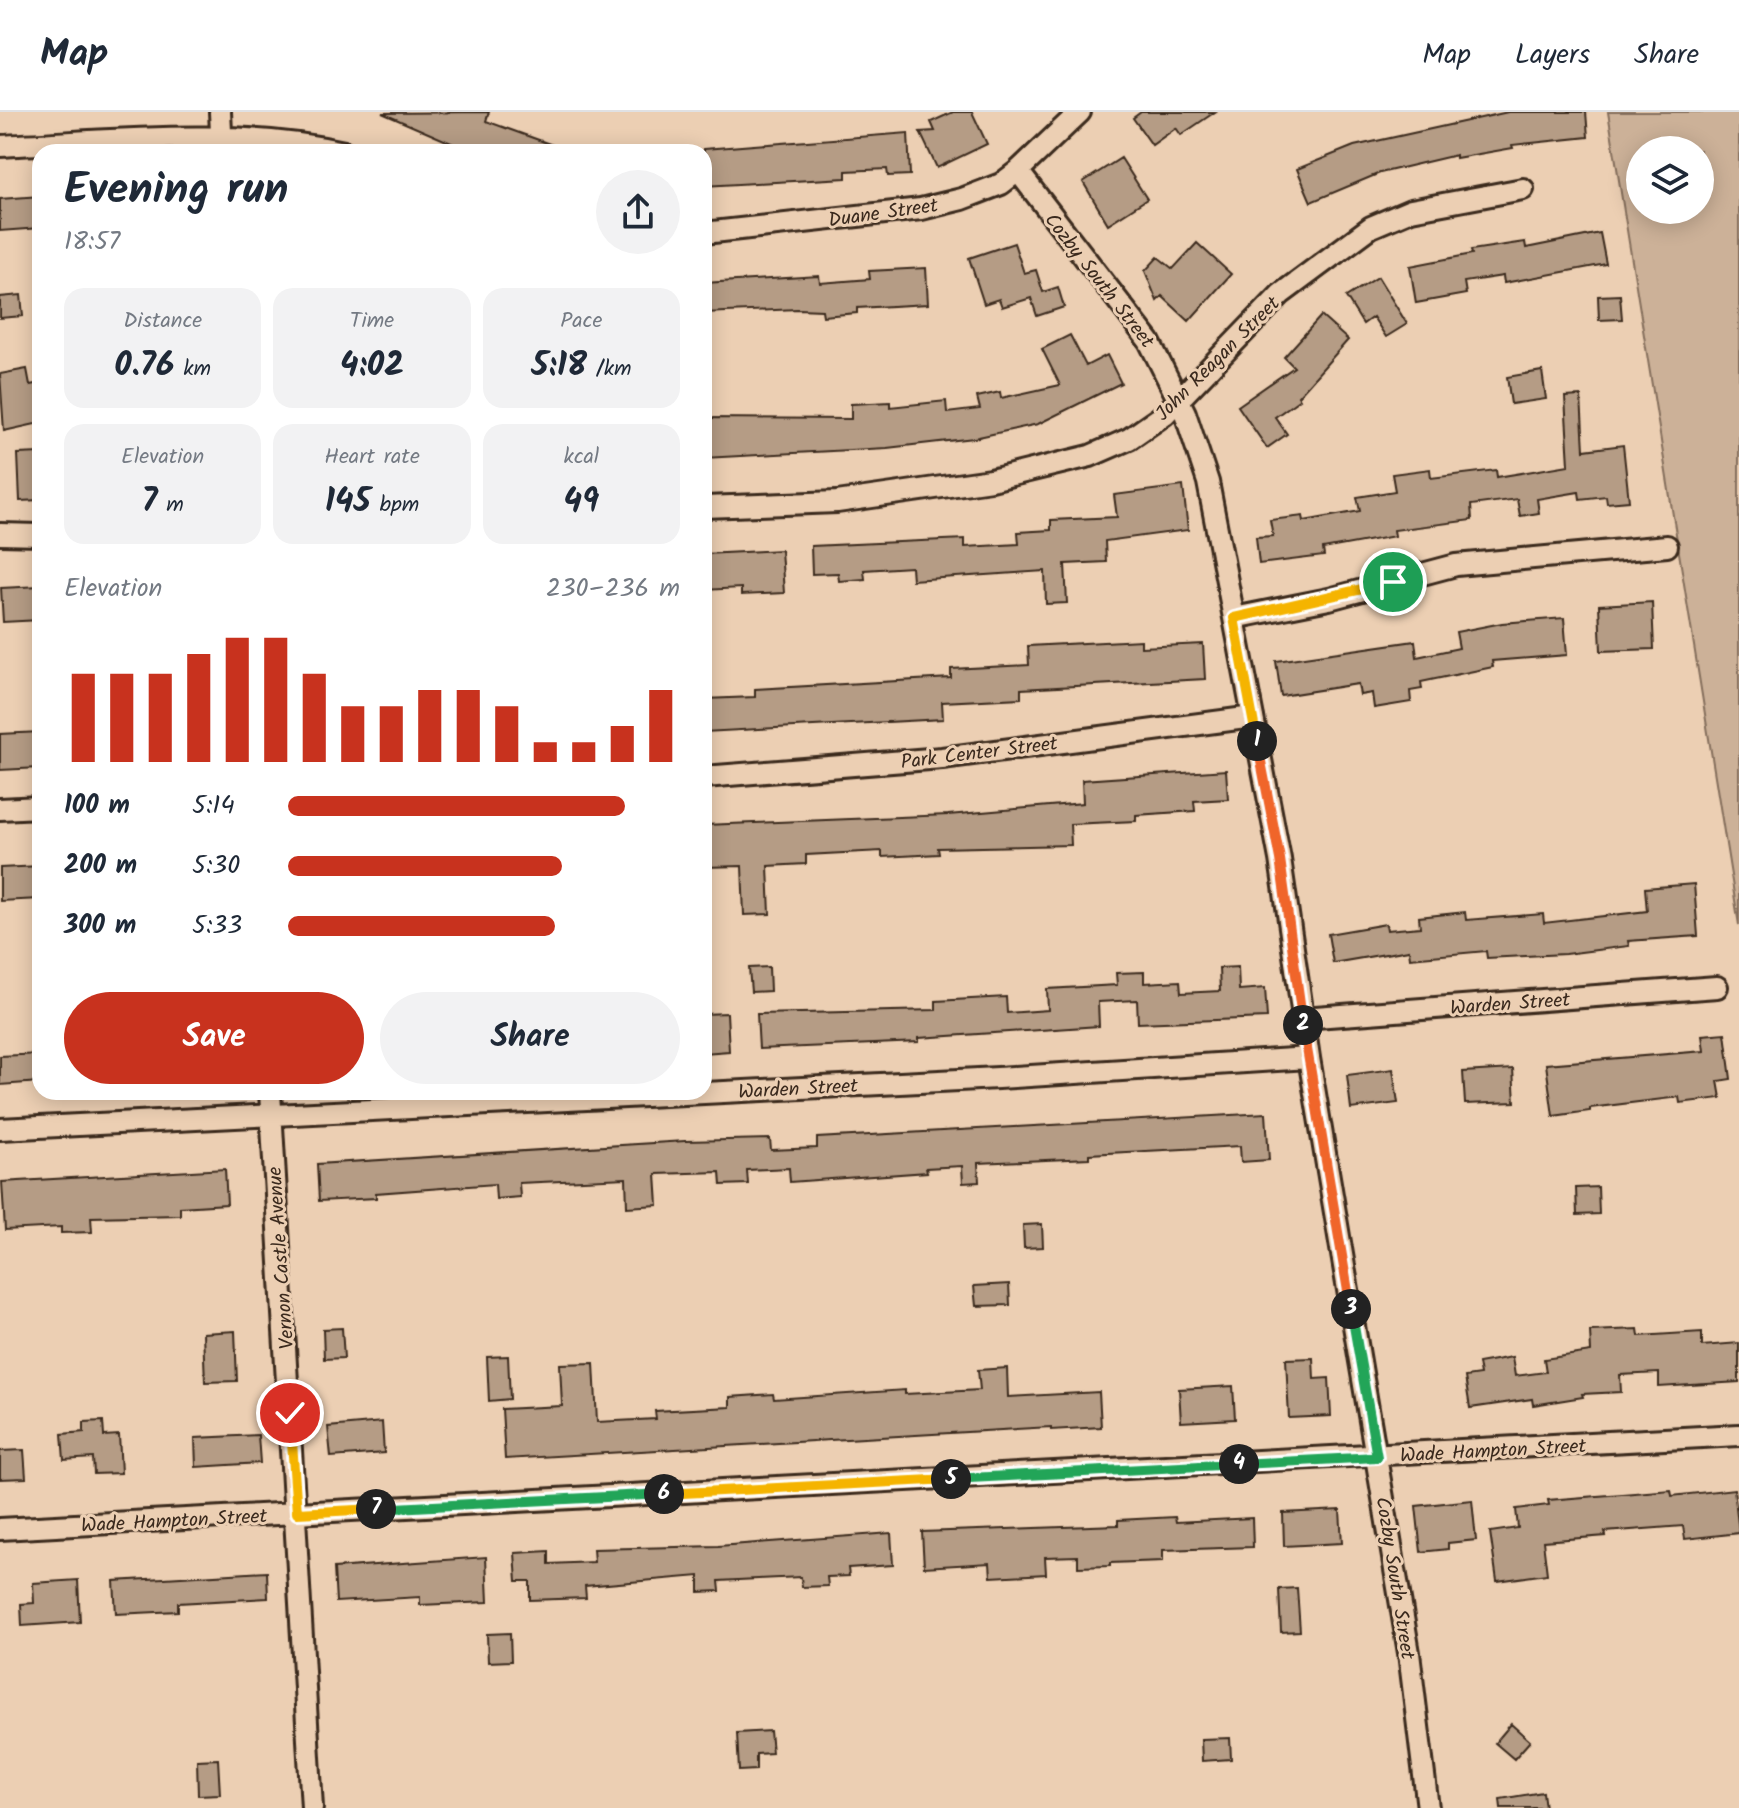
<!DOCTYPE html>
<meta charset="utf-8">
<style>
body{margin:0;font-family:Kalam,sans-serif;background:#f2f2f3;color:#1f2937;height:100vh;display:flex;flex-direction:column;font-size:30px;white-space:nowrap}
*{box-sizing:border-box;margin:0}
p{font-size:26px;color:#747a83}
.icon{flex:none;width:44px;height:44px;fill:none;stroke:currentColor;stroke-width:2;stroke-linecap:round;stroke-linejoin:round}
.map{position:relative;flex:1;overflow:hidden}
.drawer{position:absolute;left:32px;top:32px;width:680px;height:956px;display:flex;flex-direction:column;background:#fff;border-radius:24px;box-shadow:0 4px 20px #0003}
.drawer>*{flex:none}
.buttons{position:absolute;left:1626px;top:24px;display:grid;gap:16px}
.buttons a{display:grid;place-items:center;width:88px;height:88px;border-radius:50%;background:#fff;box-shadow:0 4px 20px #0003;font-size:40px}
.pin{position:absolute;display:grid;place-items:center;width:68px;height:68px;color:#fff;margin:-34px;border:4px solid #fff;border-radius:50%;box-shadow:0 2px 8px #0007}
.km{position:absolute;width:40px;height:40px;margin:-20px;border-radius:50%;background:#222;color:#fff;font-size:22px;line-height:40px;text-align:center}
.round{display:grid;place-items:center;flex:none;width:84px;height:84px;border-radius:42px;background:#f2f2f3}
.overview{display:flex;align-items:center;justify-content:space-between;height:136px;padding:0 32px}
h1{font-size:44px;font-weight:700;line-height:60px}
.stats{display:grid;grid-template-columns:repeat(3,1fr);gap:12px;height:136px;padding:8px 32px}
.stats div{display:grid;align-content:center;border-radius:20px;background:#f2f2f3;text-align:center}
.stats b{font-size:34px;font-weight:700}
.stats small{font-size:22px;font-weight:400}
.stats p{font-size:22px}
.chart{height:224px;padding:16px 32px}
.chart p{display:flex;justify-content:space-between}
.chart svg{width:100%;height:144px;margin-top:8px;stroke:#c8321e;stroke-width:6}
.button{display:flex;gap:16px;margin-top:auto;padding:16px 32px}
.button a{flex:1;height:92px;border-radius:48px;background:#c8321e;color:#fff;font-size:32px;font-weight:700;line-height:92px;text-align:center}
.button a+a{background:#f2f2f3;color:#1f2937}
ul{padding:0 32px;list-style:none;font-size:26px}
li{display:grid;grid-template-columns:128px 96px 1fr;align-items:center;height:60px}
li i{height:20px;border-radius:10px;background:#c8321e}
header{display:flex;align-items:center;gap:48px;box-sizing:border-box;height:112px;padding:0 40px;background:#fff;border-bottom:2px solid #e0e1e3}
header strong{font-size:38px}
nav{display:flex;gap:44px;margin-inline-start:auto;font-size:28px}
.map>svg:first-child{display:block}
</style>
<header>
<strong>Map</strong>
<nav><a>Map</a><a>Layers</a><a>Share</a></nav>
</header>
<div class="map">
<svg width="1739" height="1696" viewBox="0 0 1739 1696">
<rect width="100%" height="100%" fill="#eccfb3"/>
<filter id="ink" filterUnits="userSpaceOnUse"><feTurbulence type="fractalNoise" baseFrequency=".0125" numOctaves="2"/><feDisplacementMap in="SourceGraphic" scale="16" xChannelSelector="R" yChannelSelector="G"/><feConvolveMatrix kernelMatrix="1 2 1 2 8 2 1 2 1" color-interpolation-filters="sRGB"/></filter>
<g filter="url(#ink)">
<!-- green -->
<path fill="#ccb198" stroke="#846e5b" stroke-width="2" fill-rule="evenodd" d="M1608,0H1739V813ZM1640,38H1700V98H1640Z"/>
<!-- building -->
<path fill="#b59c85" stroke="#3b2a1e" stroke-width="2" d="M489,0L486,9L572,40H472L382,1Z
M953,0H972L987,32L937,56L920,20L935,19L931,10Z
M1141,0H1215L1181,23L1176,16L1152,33L1133,6Z
M1508,0H1586L1588,25L1512,33L1513,36L1456,46V43L1380,61L1311,90L1297,57L1354,34Z
M908,21L910,63L888,64L887,57L846,59V66L704,74V37Z
M1121,46L1147,87L1108,112L1083,70Z
M40,84V116L0,119V87Z
M1600,121L1606,152L1504,171L1503,164L1464,170L1466,182L1416,191L1410,154L1472,142L1471,138L1525,130L1526,136Z
M1014,131L1024,161L1036,158L1043,180L1058,175L1064,195L1037,204L1031,186L1002,195L999,187L984,192L969,146Z
M1197,131L1231,162L1189,209L1162,184L1157,189L1145,159L1158,145L1173,157Z
M926,156L928,192L857,196V201L823,204L822,198L798,197L704,201V171L819,164L820,171L870,167L869,159Z
M1378,165L1407,212L1386,225L1373,205L1363,212L1346,185Z
M21,183L23,204L0,206V185Z
M1620,183L1622,207L1599,208L1598,184Z
M1321,204L1348,228L1298,284L1300,287L1275,305L1287,322L1267,336L1238,294L1294,255L1284,245Z
M1070,223L1086,254L1107,243L1121,271L1038,312L974,326L887,336L704,346V306L851,307V292L890,290V295L946,289L947,301L980,297L977,285L1000,280L1001,286L1060,273L1042,237Z
M27,257L30,273L40,271V311L4,319L0,262Z
M1542,259L1546,287L1511,292L1507,265Z
M1581,284L1584,338L1623,333L1629,389L1607,391L1606,384L1580,387L1579,380L1537,387L1539,401L1520,404L1517,387L1471,393L1472,408L1394,418L1395,424L1323,437L1324,444L1259,452L1256,425L1273,424L1270,408L1303,404L1304,409L1360,399L1357,385L1395,379L1392,362L1430,357L1431,366L1496,358L1497,365L1569,353L1565,285Z
M40,341V388L20,389L18,342Z
M1183,374L1188,418L1105,429L1106,450L1065,452L1067,491L1046,492L1045,459L912,468L911,455L864,458L865,467L839,469L838,461L812,462L811,434L965,427V435L1019,432L1018,420L1051,418V408L1117,405L1114,383Z
M781,438L784,481L741,483V476L704,478V442Z
M40,474V508L3,510L1,476Z
M1652,490L1654,537L1601,539L1599,493Z
M1564,506L1567,543L1492,549L1493,555L1421,570L1422,577L1410,579L1411,590L1374,596L1372,581L1360,583L1358,572L1281,584L1276,549L1415,529L1417,545L1459,536L1456,520L1502,511Z
M1141,528V535L1203,532L1205,567L1021,577V586L942,590L943,607L704,620V587L755,585V577L951,566V557L1029,553L1028,534Z
M40,620V656L0,658V622Z
M1226,658L1228,687L1194,689L1195,699L1136,703V709L1070,712L1071,733L938,736L939,742L882,745V739L806,743V752L768,754L770,802L744,803L742,754L704,755V713L948,703L1083,691L1082,668Z
M40,754V787L0,789V756Z
M1694,772L1698,824L1628,829L1629,834L1565,842L1487,846L1486,839L1410,846L1409,838L1333,851L1328,822L1386,812L1387,818L1420,815L1419,805L1465,800L1466,808L1543,802L1544,811L1647,799L1645,776Z
M769,855L770,879L751,880L749,856Z
M1238,855L1239,878L1265,876L1267,906L1138,911L1137,888L1098,890L1099,914L919,926V930L759,937L757,902L936,898V889L1006,885L1007,901L1048,898L1047,877L1117,873L1116,861L1144,860V871L1180,869L1181,881L1220,879L1219,856Z
M727,901L729,939L704,941V902Z
M1725,921L1731,967L1718,969L1721,986L1680,991L1679,985L1590,996V999L1553,1004L1546,952L1704,939L1702,923Z
M40,942V970L0,973V944Z
M1393,957L1398,991L1351,997L1347,963Z
M1513,957L1515,990L1465,992L1463,960Z
M1266,1001L1269,1048L1241,1050L1240,1034L1089,1042V1046L978,1051L979,1070L963,1071L962,1054L926,1056L927,1060L790,1070L789,1056L747,1058L748,1072L721,1073L720,1060L656,1062L658,1093L627,1095L626,1066L519,1071L520,1085L496,1087L495,1072L376,1081V1086L319,1089L317,1052L685,1029L770,1027L771,1038L817,1036V1026Z
M225,1057L227,1092L180,1095V1103L91,1105L92,1120L61,1121V1115L5,1118L2,1070Z
M1598,1075L1599,1102L1577,1103L1576,1076Z
M1042,1112L1043,1135L1024,1136L1023,1113Z
M1009,1172L1010,1193L976,1194L974,1174Z
M342,1216L344,1246L324,1247L323,1217Z
M1638,1217L1639,1224L1702,1220V1234L1739,1231V1270L1659,1275V1261L1620,1263L1621,1280L1582,1282L1583,1285L1533,1293L1532,1287L1470,1296L1465,1265L1480,1263L1478,1251L1512,1245L1515,1264L1546,1260L1544,1247L1591,1240L1590,1219Z
M235,1219L237,1269L205,1270L203,1221Z
M508,1244L510,1287L489,1289L487,1245Z
M1313,1246L1314,1267L1329,1266L1331,1304L1289,1306L1286,1247Z
M594,1251L597,1310L656,1307L655,1299L730,1295V1285L773,1282L774,1287L905,1278V1282L980,1278L978,1258L1007,1256L1008,1285L1099,1280L1101,1315L1051,1318V1315L505,1347L502,1297L562,1294L560,1252Z
M1233,1274L1235,1307L1181,1310L1179,1277Z
M103,1309L104,1324L119,1323L121,1361L94,1362L93,1346L64,1348L62,1322L84,1320V1310Z
M382,1310L384,1341L331,1345L328,1315Z
M258,1323L260,1351L196,1355L195,1326Z
M24,1338L26,1366L0,1367V1339Z
M1734,1377L1739,1421L1685,1427L1683,1414L1605,1420L1606,1424L1543,1429L1547,1462L1497,1469L1490,1420L1518,1416L1516,1397L1549,1393L1548,1388L1671,1378L1672,1384Z
M1472,1388L1476,1428L1448,1431V1437L1421,1440L1416,1394Z
M1340,1398L1342,1431L1284,1434L1283,1401Z
M1175,1405L1176,1410L1252,1406L1253,1435L1163,1438V1449L1110,1451V1454L1078,1455V1444L1045,1445L1046,1462L991,1465L990,1451L924,1455L922,1420L1118,1413V1408Z
M891,1421L893,1453L848,1456L849,1464L827,1465L828,1474L802,1475L801,1465L719,1469L720,1479L699,1480V1464L585,1474L586,1486L530,1488V1469H517L515,1441L549,1439V1452L594,1450L593,1437L718,1434Z
M486,1445L488,1490L420,1493V1485L336,1490L334,1456Z
M267,1460L268,1486L178,1491V1499L116,1502L114,1469Z
M78,1468L80,1510L22,1514L21,1492L34,1491L33,1471Z
M1297,1476L1300,1519L1281,1520L1279,1477Z
M510,1521L511,1549L488,1550L487,1522Z
M1511,1612L1530,1629L1514,1647L1495,1631Z
M770,1619L772,1641L756,1642V1658L739,1659L737,1621Z
M1230,1626L1231,1647L1202,1649L1201,1627Z
M218,1647L220,1682L198,1683L197,1648Z
M1543,1680L1545,1696H1501L1500,1687Z"/>
<g fill="none" stroke-linecap="round" stroke-linejoin="round">
<defs>
<path id="street" d="M220,0L222,40
M0,34C114,29 232,15 344,40
M1018,59L1149,229L1185,301L1208,370L1280,747L1309,946L1409,1541L1428,1696
M704,121L921,97L962,87L1001,72L1018,59L1080,0
M704,395L837,390L991,368L1090,344L1129,327L1165,302L1281,182L1371,115L1411,98L1523,77
M0,422L40,423
M1234,506L1329,487L1456,453L1667,434
M704,665L942,646L1253,605
M0,697L40,695
M1302,906L1717,875
M270,980L312,1696
M0,1017L998,966L1309,946
M0,1417L1739,1323"/>
</defs>
<!-- street casing -->
<use href="#street" stroke="#3b2a1e" stroke-width="26"/>
<!-- street -->
<use href="#street" stroke="#eccfb3" stroke-width="20"/>
</g>
</g>
<g fill="none" stroke-linecap="round" stroke-linejoin="round" filter="url(#ink)">
<defs>
<path id="split-1" d="M1257,629L1234,506L1393,470"/>
<path id="split-2" d="M1257,629L1280,747L1303,913"/>
<path id="split-3" d="M1303,913L1351,1197"/>
<path id="split-4" d="M1239,1352L1377,1345L1351,1197"/>
<path id="split-5" d="M951,1367L1239,1352"/>
<path id="split-6" d="M664,1382L951,1367"/>
<path id="split-7" d="M376,1397L664,1382"/>
<path id="split-8" d="M290,1301L297,1401L376,1397"/>
</defs>
<!-- split-1 casing -->
<use href="#split-1" stroke="#fff" stroke-width="16"/>
<!-- split-2 casing -->
<use href="#split-2" stroke="#fff" stroke-width="16"/>
<!-- split-3 casing -->
<use href="#split-3" stroke="#fff" stroke-width="16"/>
<!-- split-4 casing -->
<use href="#split-4" stroke="#fff" stroke-width="16"/>
<!-- split-5 casing -->
<use href="#split-5" stroke="#fff" stroke-width="16"/>
<!-- split-6 casing -->
<use href="#split-6" stroke="#fff" stroke-width="16"/>
<!-- split-7 casing -->
<use href="#split-7" stroke="#fff" stroke-width="16"/>
<!-- split-8 casing -->
<use href="#split-8" stroke="#fff" stroke-width="16"/>
<!-- split-1 -->
<use href="#split-1" stroke="#f5b400" stroke-width="10"/>
<!-- split-2 -->
<use href="#split-2" stroke="#f0652b" stroke-width="10"/>
<!-- split-3 -->
<use href="#split-3" stroke="#f0652b" stroke-width="10"/>
<!-- split-4 -->
<use href="#split-4" stroke="#22a559" stroke-width="10"/>
<!-- split-5 -->
<use href="#split-5" stroke="#22a559" stroke-width="10"/>
<!-- split-6 -->
<use href="#split-6" stroke="#f5b400" stroke-width="10"/>
<!-- split-7 -->
<use href="#split-7" stroke="#22a559" stroke-width="10"/>
<!-- split-8 -->
<use href="#split-8" stroke="#f5b400" stroke-width="10"/>
</g>
<g text-anchor="middle" stroke-width="6" stroke-linejoin="round" paint-order="stroke">
<!-- street labels -->
<g font-size="20" fill="#3b2a1e" stroke="#eccfb3">
<text transform="translate(883 100) rotate(-8)" y="7">Duane Street</text>
<text transform="translate(1100 168) rotate(52)" y="7">Cozby South Street</text>
<text transform="translate(1217 246) rotate(-45)" y="7">John Reagan Street</text>
<text transform="translate(979 640) rotate(-7)" y="7">Park Center Street</text>
<text transform="translate(1510 891) rotate(-4)" y="7">Warden Street</text>
<text transform="translate(798 976) rotate(-3)" y="7">Warden Street</text>
<text transform="translate(280 1146) rotate(-94)" y="7">Vernon Castle Avenue</text>
<text transform="translate(1493 1338) rotate(-3)" y="7">Wade Hampton Street</text>
<text transform="translate(174 1408) rotate(-3)" y="7">Wade Hampton Street</text>
<text transform="translate(1396 1466) rotate(81)" y="7">Cozby South Street</text>
</g>
</g>
</svg>
<div class="buttons">
<a><svg class="icon" aria-label="layers" viewBox="0 0 24 24"><path d="M12 4l9 5-9 5-9-5zM3 14l9 5 9-5"/></svg></a>
</div>
<div class="pin" style="left:1393px;top:470px;background:#1e9e55"><svg class="icon" aria-label="arrive" viewBox="0 0 24 24"><path d="M6 21V4h12l-3 4 3 4H6"/></svg></div>
<div class="pin" style="left:290px;top:1301px;background:#d93025"><svg class="icon" aria-label="check" viewBox="0 0 24 24"><path d="M5 12l5 5 9-10"/></svg></div>
<b class="km" style="left:1257px;top:629px">1</b>
<b class="km" style="left:1303px;top:913px">2</b>
<b class="km" style="left:1351px;top:1197px">3</b>
<b class="km" style="left:1239px;top:1352px">4</b>
<b class="km" style="left:951px;top:1367px">5</b>
<b class="km" style="left:664px;top:1382px">6</b>
<b class="km" style="left:376px;top:1397px">7</b>
<section class="drawer">
<div class="overview"><div><h1>Evening run</h1><p>18:57</p></div><a class="round"><svg class="icon" aria-label="share" viewBox="0 0 24 24"><path d="M12 15V3M7 8l5-5 5 5M5 13v7h14v-7"/></svg></a></div>
<div class="stats">
<div><p>Distance</p><b>0.76<small> km</small></b></div>
<div><p>Time</p><b>4:02</b></div>
<div><p>Pace</p><b>5:18<small> /km</small></b></div>
</div>
<div class="stats">
<div><p>Elevation</p><b>7<small> m</small></b></div>
<div><p>Heart rate</p><b>145<small> bpm</small></b></div>
<div><p>kcal</p><b>49</b></div>
</div>
<div class="chart"><p><span>Elevation</span>230–236 m</p>
<svg viewBox="0 0 160 44" preserveAspectRatio="none"><path d="M5 44V17M15 44V17M25 44V17M35 44V11M45 44V6M55 44V6M65 44V17M75 44V27M85 44V27M95 44V22M105 44V22M115 44V27M125 44V38M135 44V38M145 44V33M155 44V22"/></svg>
</div>
<ul>
<li><b>100 m</b>5:14<i style="width:86%"></i></li>
<li><b>200 m</b>5:30<i style="width:70%"></i></li>
<li><b>300 m</b>5:33<i style="width:68%"></i></li>
</ul>
<div class="button"><a>Save</a><a>Share</a></div>
</section>
</div>
